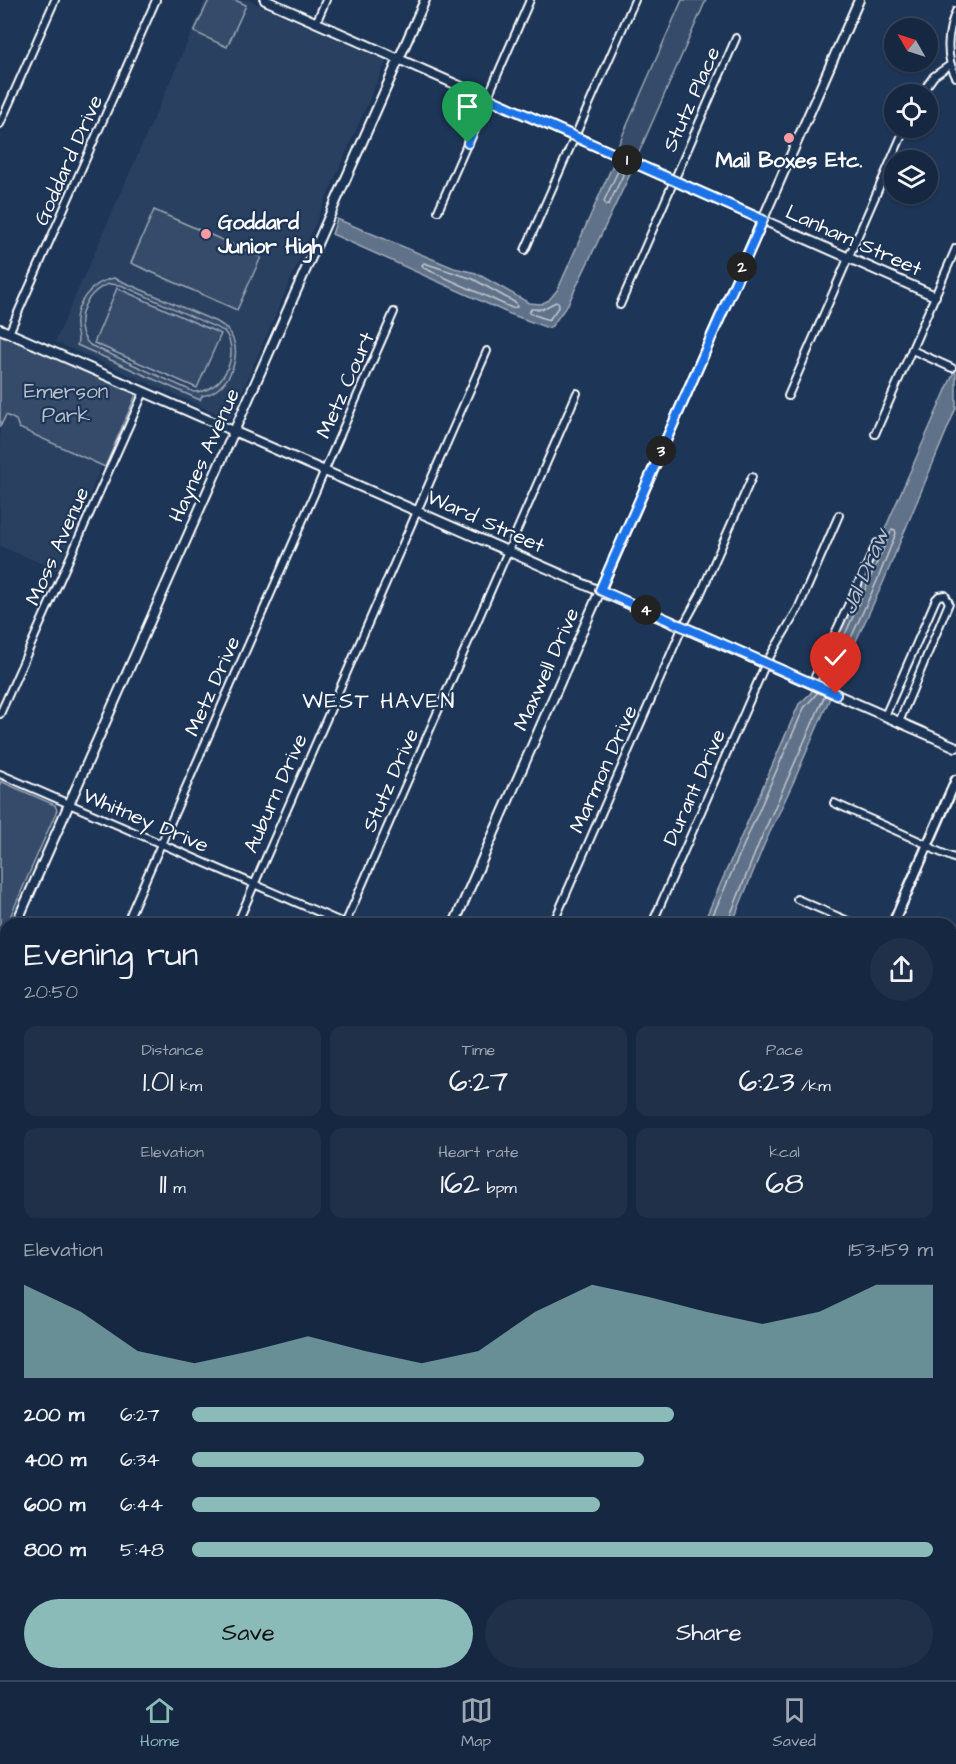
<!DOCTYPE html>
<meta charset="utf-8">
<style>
body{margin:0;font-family:"Architects Daughter",sans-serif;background:#1f3048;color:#f1f3f6;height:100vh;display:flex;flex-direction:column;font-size:22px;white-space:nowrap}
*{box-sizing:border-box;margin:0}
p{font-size:20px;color:#9ea6b1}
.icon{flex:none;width:33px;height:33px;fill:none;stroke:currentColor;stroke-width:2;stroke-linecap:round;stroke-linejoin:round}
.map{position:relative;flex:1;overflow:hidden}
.sheet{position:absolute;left:0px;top:918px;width:957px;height:762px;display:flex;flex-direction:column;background:#162841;border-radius:18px 18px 0 0;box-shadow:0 2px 4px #0004,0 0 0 2px #35445a}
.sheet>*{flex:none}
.needle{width:39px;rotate:309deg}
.controls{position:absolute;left:884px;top:18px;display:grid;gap:12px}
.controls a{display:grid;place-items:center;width:54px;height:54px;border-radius:50%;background:#162841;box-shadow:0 2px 4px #0004,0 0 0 2px #35445a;font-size:30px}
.pin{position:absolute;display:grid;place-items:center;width:51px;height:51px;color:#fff;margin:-62px -26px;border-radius:50% 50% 50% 0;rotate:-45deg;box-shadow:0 0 6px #0007}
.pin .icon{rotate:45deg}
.km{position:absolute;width:30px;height:30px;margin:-15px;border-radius:50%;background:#222;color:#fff;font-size:16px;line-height:30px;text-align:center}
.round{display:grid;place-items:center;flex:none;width:63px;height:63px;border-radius:32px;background:#1f3048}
.head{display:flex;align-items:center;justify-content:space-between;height:102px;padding:0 24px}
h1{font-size:33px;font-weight:600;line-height:45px}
.figures{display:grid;grid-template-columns:repeat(3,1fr);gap:9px;height:102px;padding:6px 24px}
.figures div{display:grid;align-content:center;border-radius:12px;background:#1f3048;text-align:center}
.figures b{font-size:30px;font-weight:600}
.figures small{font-size:16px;font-weight:400}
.figures p{font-size:16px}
.chart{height:168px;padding:12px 24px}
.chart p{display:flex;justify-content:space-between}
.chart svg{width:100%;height:108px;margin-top:6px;fill:#8bbbb9;opacity:.7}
.cta{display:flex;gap:12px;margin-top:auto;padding:12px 24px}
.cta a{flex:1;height:69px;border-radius:36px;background:#8bbbb9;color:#111;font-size:24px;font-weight:600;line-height:69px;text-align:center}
.cta a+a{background:#1f3048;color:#f1f3f6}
ul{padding:0 24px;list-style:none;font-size:20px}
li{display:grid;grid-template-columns:96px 72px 1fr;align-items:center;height:45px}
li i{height:15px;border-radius:8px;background:#8bbbb9}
.tabs{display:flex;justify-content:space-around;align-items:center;height:84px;border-top:2px solid #35445a;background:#162841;font-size:16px;color:#9ea6b1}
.tabs a{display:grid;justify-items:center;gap:3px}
.tabs .current{color:#8bbbb9}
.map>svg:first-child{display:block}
</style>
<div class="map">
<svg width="956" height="1680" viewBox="0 0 956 1680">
<rect width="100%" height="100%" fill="#1d3557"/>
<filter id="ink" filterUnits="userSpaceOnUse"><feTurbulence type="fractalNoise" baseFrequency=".0167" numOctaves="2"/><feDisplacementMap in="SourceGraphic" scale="12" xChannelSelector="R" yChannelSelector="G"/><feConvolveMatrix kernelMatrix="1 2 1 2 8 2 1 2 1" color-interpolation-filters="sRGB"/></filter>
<g filter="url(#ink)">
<!-- built -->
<path fill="#2a4161" d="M206,0H248L386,61L230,419L55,342Z
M5,415L16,420L19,428L102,465L57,570L0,546V427Z
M578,1674H808L805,1680H576Z"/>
<!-- green -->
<path fill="#364b69" stroke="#9aa5b4" stroke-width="1.5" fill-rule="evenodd" d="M209,0H235L246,5L227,47L194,32Z
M682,0H706L637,157L617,148Z
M154,210L261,257L237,310L131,263Z
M114,278L219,323C250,341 233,391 202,396L200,400L77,345C80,338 76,334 76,327C74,304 91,282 114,278ZM109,284L121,285L224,331C242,353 223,393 194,392L90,345C70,325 85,291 109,284Z
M117,288L221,334L197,388L94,343Z
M0,329L144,392L135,397L105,467L19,428L16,420L6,415L0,427Z
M0,781L55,805L57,810L7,924H6L0,942Z"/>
<!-- water -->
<path fill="#617289" stroke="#a0aab8" stroke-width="1.5" d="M614,162L632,170L568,304L552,326L548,328L510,314L332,234L337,219L454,268L476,273L529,303L541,304L549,300L558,289Z
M956,367V408L883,583L836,684L793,783L764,845L732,924H703L799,704L810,694L820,677Z"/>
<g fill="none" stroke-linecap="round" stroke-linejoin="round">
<!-- shore -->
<path stroke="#c0c7d0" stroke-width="1.5" d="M618,171L622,172L623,175L609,204L606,205L604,201Z
M424,263L473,279L516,303L517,307L512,308L424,268L422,265Z
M556,302L559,304V306L549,320L529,313L531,309H542Z
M892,529L895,530L896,533L877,581L833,677L829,679L827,675Z
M709,924L804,708L818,692
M727,924L759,843L825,695"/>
<defs>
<path id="minor" d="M956,11C947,32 945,57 956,77
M316,23L326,0
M921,94L934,76L950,65
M0,124L55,0
M438,211L530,0
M525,250L635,0
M620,305L736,38
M9,333L156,0
M912,350L952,368
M788,396L905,128
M875,434L956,248
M812,683L877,543
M0,714L144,392
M885,716L936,599L939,596L945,595L949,603L899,722
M0,774L346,924
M834,803L928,845L935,850L956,859
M797,899L855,924
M130,915L394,312
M237,924L487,351
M345,924L577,393
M553,924L683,626L700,595L752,477
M652,924L766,663L798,609L839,515
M951,968L956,970
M951,1190L956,1192
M0,1205L6,1191
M0,1330L6,1317
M0,1340L6,1343
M357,1674L367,1680
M67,1680L69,1674
M168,1680L171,1674
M261,1680L265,1674
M858,1680L860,1674"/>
<path id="tertiary" d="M265,0L935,296
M0,329L956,747
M16,924L425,0
M454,924L859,0
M0,960L6,947
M0,1582L6,1568
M951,1626L956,1614"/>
<path id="secondary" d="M893,924L956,780
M0,1218L6,1221
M951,1634L956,1636
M560,1680L563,1674"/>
</defs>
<!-- minor casing -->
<use href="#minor" stroke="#fff" stroke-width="10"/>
<!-- tertiary casing -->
<use href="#tertiary" stroke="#fff" stroke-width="12"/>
<!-- secondary casing -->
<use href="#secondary" stroke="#fff" stroke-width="13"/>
<!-- minor -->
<use href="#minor" stroke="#1d3557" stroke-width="6"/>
<!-- tertiary -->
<use href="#tertiary" stroke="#1d3557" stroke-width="8"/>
<!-- secondary -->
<use href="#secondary" stroke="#1d3557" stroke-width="8"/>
</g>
</g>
<g fill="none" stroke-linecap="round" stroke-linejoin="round" filter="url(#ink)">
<defs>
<path id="route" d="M468,143L488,98L763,220L600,590L836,694"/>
</defs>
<!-- route casing -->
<use href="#route" stroke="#fff" stroke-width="12"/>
<!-- route -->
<use href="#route" stroke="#1a73e8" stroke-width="8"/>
</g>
<!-- markers -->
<g fill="#ff9aa2" stroke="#1d3557" stroke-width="2">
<circle cx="789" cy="138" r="6"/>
<circle cx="206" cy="234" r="6"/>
</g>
<g text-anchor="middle" stroke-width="4.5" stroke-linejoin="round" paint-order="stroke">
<!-- street labels -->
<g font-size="21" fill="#fff" stroke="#1d3557">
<text transform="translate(691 99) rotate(-66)" y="7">Stutz Place</text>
<text transform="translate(68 160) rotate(-66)" y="7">Goddard Drive</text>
<text transform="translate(854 240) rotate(24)" y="7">Lanham Street</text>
<text transform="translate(345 385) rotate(-66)" y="7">Metz Court</text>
<text transform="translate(204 455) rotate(-66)" y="7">Haynes Avenue</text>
<text transform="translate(486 521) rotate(24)" y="7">Ward Street</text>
<text transform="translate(57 546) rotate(-66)" y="7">Moss Avenue</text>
<text transform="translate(546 669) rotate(-66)" y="7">Maxwell Drive</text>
<text transform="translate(212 686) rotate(-66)" y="7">Metz Drive</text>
<text transform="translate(603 769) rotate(-66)" y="7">Marmon Drive</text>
<text transform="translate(390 780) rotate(-66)" y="7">Stutz Drive</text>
<text transform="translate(694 787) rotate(-66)" y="7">Durant Drive</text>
<text transform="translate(275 793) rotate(-66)" y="7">Auburn Drive</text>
<text transform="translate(146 820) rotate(23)" y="7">Whitney Drive</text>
</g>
<!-- poi labels -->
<g font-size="21" font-weight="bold" fill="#fff" stroke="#1d3557">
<text x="789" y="167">Mail Boxes Etc.</text>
<text x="218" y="229" text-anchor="start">Goddard<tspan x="218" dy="24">Junior High</tspan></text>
</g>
<!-- park labels -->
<g font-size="21" fill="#b9c0ca" stroke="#1d3557">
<text x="66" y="398">Emerson<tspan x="66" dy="24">Park</tspan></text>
</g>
<!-- water labels -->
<g font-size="22" font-style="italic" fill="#b8c0ca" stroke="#1d3557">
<text transform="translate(864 571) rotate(-67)" y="8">Jal Draw</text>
</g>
<!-- neighbourhood labels -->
<g font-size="22" letter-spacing="1.5" fill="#fff" stroke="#1d3557">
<text x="379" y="708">WEST HAVEN</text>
</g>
</g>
</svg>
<div class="controls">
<a><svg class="needle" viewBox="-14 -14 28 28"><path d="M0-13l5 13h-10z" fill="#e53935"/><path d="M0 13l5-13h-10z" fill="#9ea6b1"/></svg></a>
<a><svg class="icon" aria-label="locate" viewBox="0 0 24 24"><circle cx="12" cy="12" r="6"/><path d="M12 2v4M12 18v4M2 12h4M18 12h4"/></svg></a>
<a><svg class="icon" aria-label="layers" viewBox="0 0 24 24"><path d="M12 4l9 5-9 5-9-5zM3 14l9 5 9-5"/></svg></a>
</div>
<div class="pin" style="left:468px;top:143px;background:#1e9e55"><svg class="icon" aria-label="arrive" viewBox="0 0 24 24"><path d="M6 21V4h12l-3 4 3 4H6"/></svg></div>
<div class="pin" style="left:836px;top:694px;background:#d93025"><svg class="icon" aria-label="check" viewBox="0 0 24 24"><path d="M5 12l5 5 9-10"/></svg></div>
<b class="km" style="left:627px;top:160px">1</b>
<b class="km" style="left:742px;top:267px">2</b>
<b class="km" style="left:661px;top:451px">3</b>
<b class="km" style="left:646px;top:610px">4</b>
<section class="sheet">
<div class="head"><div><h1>Evening run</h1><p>20:50</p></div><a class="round"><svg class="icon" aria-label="share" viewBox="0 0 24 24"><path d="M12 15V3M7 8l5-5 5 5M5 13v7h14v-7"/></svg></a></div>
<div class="figures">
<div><p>Distance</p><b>1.01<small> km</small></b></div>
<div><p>Time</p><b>6:27</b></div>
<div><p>Pace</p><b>6:23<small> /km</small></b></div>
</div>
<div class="figures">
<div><p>Elevation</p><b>11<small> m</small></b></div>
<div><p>Heart rate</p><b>162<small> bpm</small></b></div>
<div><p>kcal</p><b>68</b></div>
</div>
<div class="chart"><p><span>Elevation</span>153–159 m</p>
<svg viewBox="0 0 160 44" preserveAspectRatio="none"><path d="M0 44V6L10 17L20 33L30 38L40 33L50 27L60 33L70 38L80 33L90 17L100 6L110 11L120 17L130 22L140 17L150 6L160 6V44z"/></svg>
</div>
<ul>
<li><b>200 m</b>6:27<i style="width:65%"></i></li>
<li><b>400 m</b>6:34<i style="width:61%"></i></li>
<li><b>600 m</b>6:44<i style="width:55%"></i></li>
<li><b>800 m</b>5:48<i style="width:100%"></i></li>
</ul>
<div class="cta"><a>Save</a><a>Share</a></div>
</section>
</div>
<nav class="tabs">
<a class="current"><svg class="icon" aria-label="home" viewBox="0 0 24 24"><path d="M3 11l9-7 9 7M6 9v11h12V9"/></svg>Home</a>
<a><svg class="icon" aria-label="map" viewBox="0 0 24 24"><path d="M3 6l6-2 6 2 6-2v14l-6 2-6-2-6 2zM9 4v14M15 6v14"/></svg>Map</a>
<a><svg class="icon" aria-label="saved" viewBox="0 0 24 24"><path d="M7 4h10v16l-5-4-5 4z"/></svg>Saved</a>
</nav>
